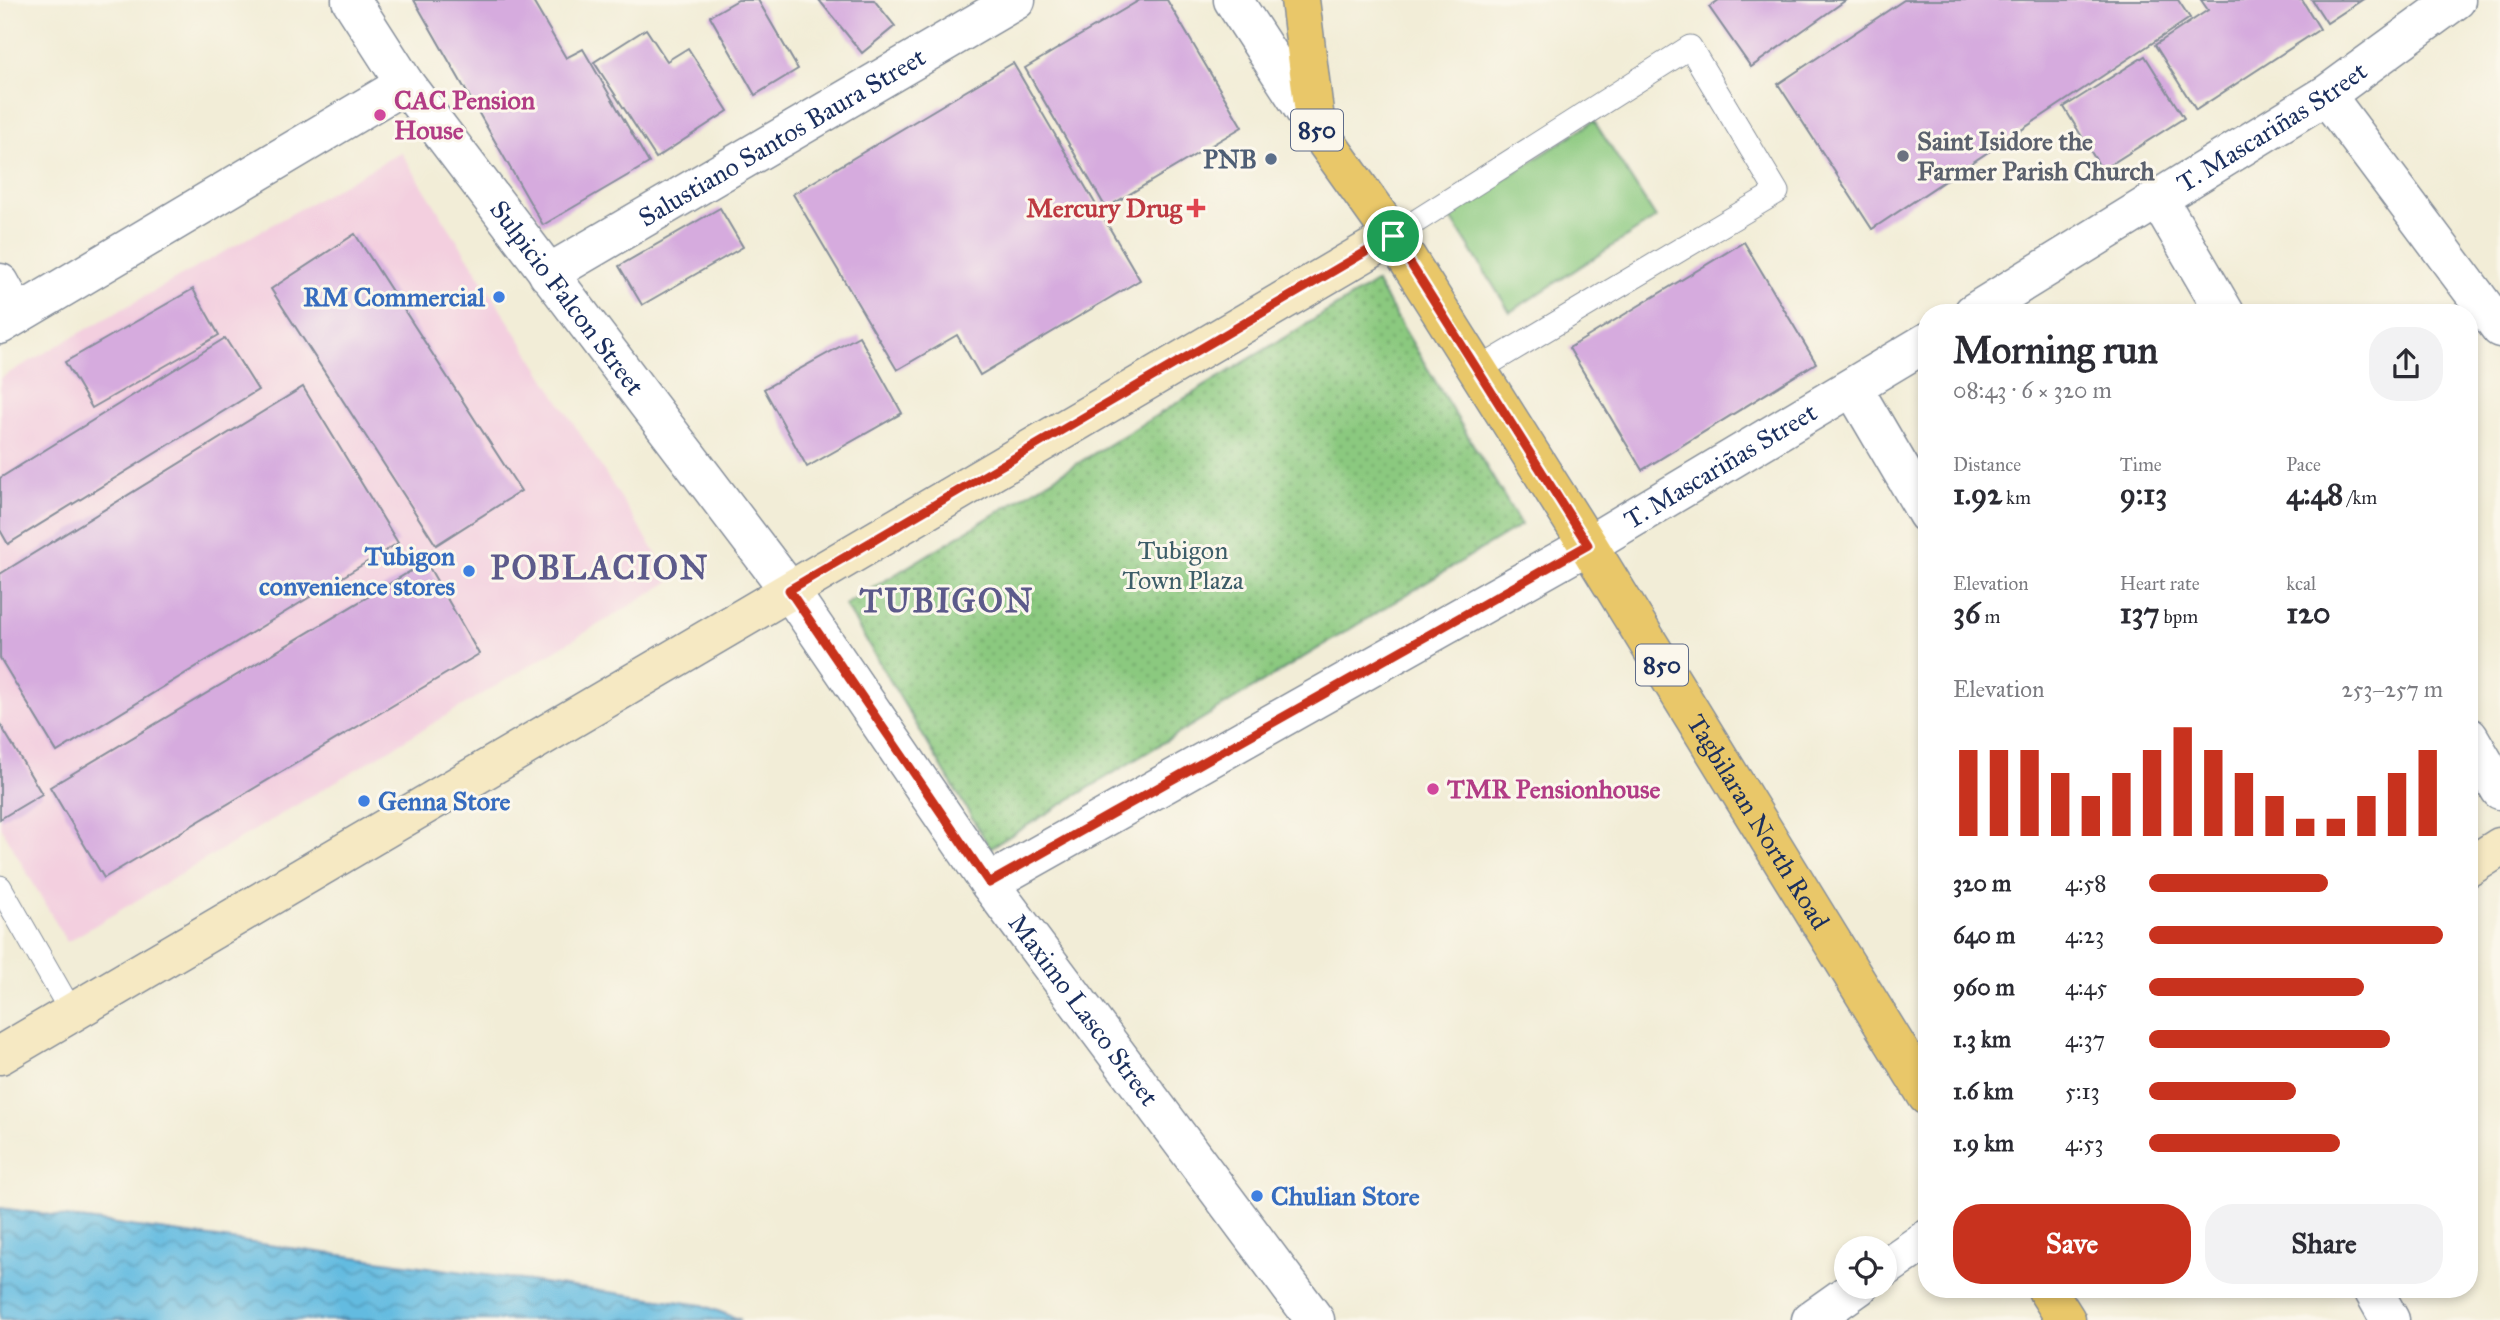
<!DOCTYPE html>
<meta charset="utf-8">
<style>
body{margin:0;font-family:"IM FELL Great Primer",serif;background:#f2f2f3;color:#2b2b33;height:100vh;display:flex;flex-direction:column;font-size:26px;white-space:nowrap}
*{box-sizing:border-box;margin:0}
p{font-size:23px;color:#7c7c81}
.icon{flex:none;width:38px;height:38px;fill:none;stroke:currentColor;stroke-width:2;stroke-linecap:round;stroke-linejoin:round}
.map{position:relative;flex:1;overflow:hidden}
.side{position:absolute;left:1918px;top:304px;width:560px;height:994px;display:flex;flex-direction:column;background:#fff;border-radius:28px;box-shadow:0 4px 10px #0003}
.side>*{flex:none}
.fabs{position:absolute;left:1834px;top:1236px;display:grid;gap:14px}
.fabs a{display:grid;place-items:center;width:63px;height:63px;border-radius:50%;background:#fff;box-shadow:0 4px 10px #0003;font-size:35px}
.pin{position:absolute;display:grid;place-items:center;width:60px;height:60px;color:#fff;margin:-30px;border:4px solid #fff;border-radius:50%;box-shadow:0 2px 7px #0007}
.round{display:grid;place-items:center;flex:none;width:74px;height:74px;border-radius:28px;background:#f2f2f3}
.overview{display:flex;align-items:center;justify-content:space-between;height:119px;padding:0 35px}
h1{font-size:38px;font-weight:700;line-height:52px}
.metrics{display:grid;grid-template-columns:repeat(3,1fr);gap:10px;height:119px;padding:7px 35px}
.metrics div{display:grid;align-content:center}
.metrics b{font-size:30px;font-weight:700}
.metrics small{font-size:19px;font-weight:400}
.metrics p{font-size:19px}
.chart{height:196px;padding:14px 35px}
.chart p{display:flex;justify-content:space-between}
.chart svg{width:100%;height:126px;margin-top:7px;stroke:#c8321e;stroke-width:6}
.primary-button{display:flex;gap:14px;margin-top:auto;padding:14px 35px}
.primary-button a{flex:1;height:80px;border-radius:28px;background:#c8321e;color:#fff;font-size:28px;font-weight:700;line-height:80px;text-align:center}
.primary-button a+a{background:#f2f2f3;color:#2b2b33}
ul{padding:0 35px;list-style:none;font-size:23px}
li{display:grid;grid-template-columns:112px 84px 1fr;align-items:center;height:52px}
li i{height:18px;border-radius:9px;background:#c8321e}
.map>svg:first-child{display:block}
</style>
<div class="map">
<svg width="2500" height="1320" viewBox="0 0 2500 1320">
<defs>
<pattern id="green-dots" width="8" height="8" patternUnits="userSpaceOnUse" patternTransform="scale(1.75)"><rect width="8" height="8" fill="#8bc97f"/><path d="M2 2h.1M6 6h.1" fill="none" stroke="#71a46b" stroke-width="1.8" stroke-linecap="round"/></pattern>
<pattern id="water-waves" width="16" height="10" patternUnits="userSpaceOnUse" patternTransform="scale(1.75)"><rect width="16" height="10" fill="#63bbe0"/><path d="M0 5q4-4 8 0t8 0" fill="none" stroke="#5198b9"/></pattern>
</defs>
<rect width="100%" height="100%" fill="#fbf7ec"/>
<filter id="ink" filterUnits="userSpaceOnUse"><feTurbulence type="fractalNoise" baseFrequency=".0143" numOctaves="2"/><feDisplacementMap in="SourceGraphic" scale="14" xChannelSelector="R" yChannelSelector="G"/><feConvolveMatrix kernelMatrix="1 2 1 2 8 2 1 2 1" color-interpolation-filters="sRGB"/></filter>
<filter id="wash" filterUnits="userSpaceOnUse"><feTurbulence type="fractalNoise" baseFrequency=".00686" numOctaves="4" result="noise"/><feDisplacementMap in="SourceGraphic" scale="28" xChannelSelector="R" yChannelSelector="G"/><feGaussianBlur stdDeviation="1.57" result="paint"/><feColorMatrix in="noise" values="0 0 0 0 0 0 0 0 0 0 0 0 0 0 0 0 0 1.4 0 .05"/><feComposite in="paint" operator="in"/></filter>
<g filter="url(#wash)">
<rect width="100%" height="100%" fill="#f2edd7"/>
<!-- built -->
<path fill="#f3cfdf" d="M401,152L673,580L67,942L0,826V378Z"/>
<!-- green -->
<path fill="url(#green-dots)" stroke="#537c6e" stroke-width="2" d="M1376,282L1521,525L990,848L845,605Z"/>
<!-- pitch -->
<path fill="#8bc97f" stroke="#537c6e" stroke-width="2" d="M1594,121L1656,218L1510,312L1449,215Z"/>
<!-- water -->
<path fill="url(#water-waves)" stroke="#3f759f" stroke-width="2" d="M0,1208L702,1305L741,1320H0Z"/>
<g id="blocks">
<!-- building -->
<path fill="#d6abde" d="M414,0H532L566,58L583,49L649,163L543,225Z
M738,0H758L798,69L755,95L710,16Z
M819,0H874L895,26L862,53Z
M1140,0H1167L1242,127L1106,208L1025,68Z
M1719,0H1846L1751,67L1709,7Z
M1904,0H2178L2190,18L1872,229L1778,84Z
M2201,0H2302L2320,29L2196,110L2155,45L2208,10Z
M2312,0H2362L2327,23Z
M646,29L667,61L688,48L728,111L656,158L594,62Z
M2145,56L2184,118L2102,170L2064,107Z
M1013,63L1140,280L980,375L957,335L897,370L793,194Z
M720,208L743,247L642,305L619,266Z
M355,234L521,491L436,545L271,289Z
M1744,242L1816,363L1642,470L1569,348Z
M193,289L219,335L92,408L65,362Z
M859,336L902,413L807,467L764,389Z
M225,338L258,390L8,544L0,530V478Z
M303,387L398,543L57,752L0,658V574Z
M426,562L479,654L104,878L50,787Z
M0,724L42,794L0,819Z"/>
</g>
</g>
<g filter="url(#ink)">
<use href="#blocks" fill-opacity="0" stroke="#868e9a" stroke-width="2"/>
<g fill="none" stroke-linecap="round" stroke-linejoin="round">
<defs>
<path id="lane" d="M1393,236L1690,47L1777,192L1478,370
M0,887L72,1013"/>
<g id="street">
<path id="s1" d="M351,0L405,84L789,590L989,883L1315,1320"/>
<path d="M1233,0L1316,128"/>
<path d="M2326,95L2500,328"/>
<path d="M2158,198L2225,313"/>
<path id="s2" d="M548,274L1016,0"/>
<path d="M0,283L17,314"/>
<path id="s3" d="M1973,313L2326,95L2456,0"/>
<path d="M0,325L405,84"/>
<path d="M1853,388L1927,514"/>
<path d="M2469,737L2500,790"/>
<path id="s4" d="M989,883L1588,545L1927,342"/>
<path d="M1885,1268L1927,1239"/>
<path d="M2373,1290L2390,1320"/>
<path d="M1811,1320L1859,1286"/>
</g>
<path id="secondary" d="M2469,867L2500,847
M0,1055L1393,236"/>
<g id="primary">
<path id="s5" d="M1300,0L1316,128L1393,236L1588,545L1927,1096"/>
<path d="M2047,1290L2066,1320"/>
</g>
</defs>
<!-- lane casing -->
<use href="#lane" stroke="#868e9a" stroke-width="25"/>
<!-- street casing -->
<use href="#street" stroke="#868e9a" stroke-width="41"/>
<!-- secondary casing -->
<use href="#secondary" stroke="#868e9a" stroke-width="41"/>
<!-- primary casing -->
<use href="#primary" stroke="#868e9a" stroke-width="41"/>
<!-- lane -->
<use href="#lane" stroke="#fff" stroke-width="23"/>
<!-- street -->
<use href="#street" stroke="#fff" stroke-width="38"/>
<!-- secondary -->
<use href="#secondary" stroke="#f6e9c3" stroke-width="38"/>
<!-- primary -->
<use href="#primary" stroke="#e9c769" stroke-width="38"/>
</g>
</g>
<g fill="none" stroke-linecap="round" stroke-linejoin="round" filter="url(#ink)">
<defs>
<path id="route" d="M1393,236L1588,545L989,883L789,590Z"/>
</defs>
<!-- route casing -->
<use href="#route" stroke="#fff" stroke-width="14"/>
<!-- route -->
<use href="#route" stroke="#c8321e" stroke-width="9"/>
</g>
<!-- markers -->
<g fill="#d1479c" stroke="#fbf7ec" stroke-width="2.5">
<circle cx="380" cy="115" r="7"/>
<circle cx="1433" cy="789" r="7"/>
</g>
<circle fill="#6b7280" stroke="#fbf7ec" stroke-width="2.5" cx="1903" cy="156" r="7"/>
<circle fill="#5c6f8a" stroke="#fbf7ec" stroke-width="2.5" cx="1271" cy="159" r="7"/>
<path fill="#e0444e" stroke="#fbf7ec" stroke-width="2.5" d="M1192.5 197.5h7v7h7v7h-7v7h-7v-7h-7v-7h7z"/>
<g fill="#3f7fe0" stroke="#fbf7ec" stroke-width="2.5">
<circle cx="499" cy="297" r="7"/>
<circle cx="469" cy="571" r="7"/>
<circle cx="364" cy="801" r="7"/>
<circle cx="1257" cy="1196" r="7"/>
</g>
<g text-anchor="middle" stroke-width="6" stroke-linejoin="round" paint-order="stroke">
<!-- shield labels -->
<g fill="#fbf7ec" stroke="#5e6b89" stroke-width="2">
<rect x="1291" y="109.5" width="52" height="41" rx="5"/>
<rect x="1636" y="644.5" width="52" height="41" rx="5"/>
</g>
<g font-size="24" font-weight="bold" fill="#1b2f5e">
<text x="1317" y="138">850</text>
<text x="1662" y="673">850</text>
</g>
<!-- hotel labels -->
<g font-size="26" font-weight="bold" fill="#b23c85" stroke="#fbf7ec" text-anchor="start">
<text x="394" y="109">CAC Pension<tspan x="394" dy="30">House</tspan></text>
<text x="1447" y="798">TMR Pensionhouse</text>
</g>
<!-- street labels -->
<g font-size="26" fill="#1b2f5e" stroke="#fbf7ec">
<text dy="9" stroke="none"><textPath href="#s3" startOffset="352">T. Mascariñas Street</textPath></text>
<text dy="9" stroke="none"><textPath href="#s2" startOffset="271">Salustiano Santos Baura Street</textPath></text>
<text dy="9" stroke="none"><textPath href="#s1" startOffset="368">Sulpicio Falcon Street</textPath></text>
<text dy="9" stroke="none"><textPath href="#s4" startOffset="842">T. Mascariñas Street</textPath></text>
<text dy="9" stroke="none"><textPath href="#s5" startOffset="952">Tagbilaran North Road</textPath></text>
<text dy="9" stroke="none"><textPath href="#s1" startOffset="1248">Maximo Lasco Street</textPath></text>
</g>
<!-- worship labels -->
<g font-size="26" font-weight="bold" fill="#5b616d" stroke="#fbf7ec" text-anchor="start">
<text x="1917" y="150">Saint Isidore the<tspan x="1917" dy="30">Farmer Parish Church</tspan></text>
</g>
<!-- service labels -->
<g font-size="26" font-weight="bold" fill="#4e5e75" stroke="#fbf7ec" text-anchor="end">
<text x="1257" y="168">PNB</text>
</g>
<!-- health labels -->
<g font-size="26" font-weight="bold" fill="#be3a42" stroke="#fbf7ec" text-anchor="end">
<text x="1182" y="217">Mercury Drug</text>
</g>
<!-- shop labels -->
<g font-size="26" font-weight="bold" fill="#366cbe" stroke="#fbf7ec" text-anchor="end">
<text x="485" y="306">RM Commercial</text>
<text x="455" y="565">Tubigon<tspan x="455" dy="30">convenience stores</tspan></text>
<text x="378" y="810" text-anchor="start">Genna Store</text>
<text x="1271" y="1205" text-anchor="start">Chulian Store</text>
</g>
<!-- park labels -->
<g font-size="26" fill="#3d5d68" stroke="#fbf7ec">
<text x="1183" y="559">Tubigon<tspan x="1183" dy="30">Town Plaza</tspan></text>
</g>
<!-- district labels -->
<g font-size="33" font-weight="bold" letter-spacing="2" fill="#5c5a8b" stroke="#fbf7ec">
<text x="600" y="579">POBLACION</text>
<text x="947" y="612">TUBIGON</text>
</g>
</g>
</svg>
<div class="fabs">
<a><svg class="icon" aria-label="locate" viewBox="0 0 24 24"><circle cx="12" cy="12" r="6"/><path d="M12 2v4M12 18v4M2 12h4M18 12h4"/></svg></a>
</div>
<div class="pin" style="left:1393px;top:236px;background:#1e9e55"><svg class="icon" aria-label="arrive" viewBox="0 0 24 24"><path d="M6 21V4h12l-3 4 3 4H6"/></svg></div>
<section class="side">
<div class="overview"><div><h1>Morning run</h1><p>08:43 · 6 × 320 m</p></div><a class="round"><svg class="icon" aria-label="share" viewBox="0 0 24 24"><path d="M12 15V3M7 8l5-5 5 5M5 13v7h14v-7"/></svg></a></div>
<div class="metrics">
<div><p>Distance</p><b>1.92<small> km</small></b></div>
<div><p>Time</p><b>9:13</b></div>
<div><p>Pace</p><b>4:48<small> /km</small></b></div>
</div>
<div class="metrics">
<div><p>Elevation</p><b>36<small> m</small></b></div>
<div><p>Heart rate</p><b>137<small> bpm</small></b></div>
<div><p>kcal</p><b>120</b></div>
</div>
<div class="chart"><p><span>Elevation</span>253–257 m</p>
<svg viewBox="0 0 160 44" preserveAspectRatio="none"><path d="M5 44V14M15 44V14M25 44V14M35 44V22M45 44V30M55 44V22M65 44V14M75 44V6M85 44V14M95 44V22M105 44V30M115 44V38M125 44V38M135 44V30M145 44V22M155 44V14"/></svg>
</div>
<ul>
<li><b>320 m</b>4:58<i style="width:61%"></i></li>
<li><b>640 m</b>4:23<i style="width:100%"></i></li>
<li><b>960 m</b>4:45<i style="width:73%"></i></li>
<li><b>1.3 km</b>4:37<i style="width:82%"></i></li>
<li><b>1.6 km</b>5:13<i style="width:50%"></i></li>
<li><b>1.9 km</b>4:53<i style="width:65%"></i></li>
</ul>
<div class="primary-button"><a>Save</a><a>Share</a></div>
</section>
</div>
